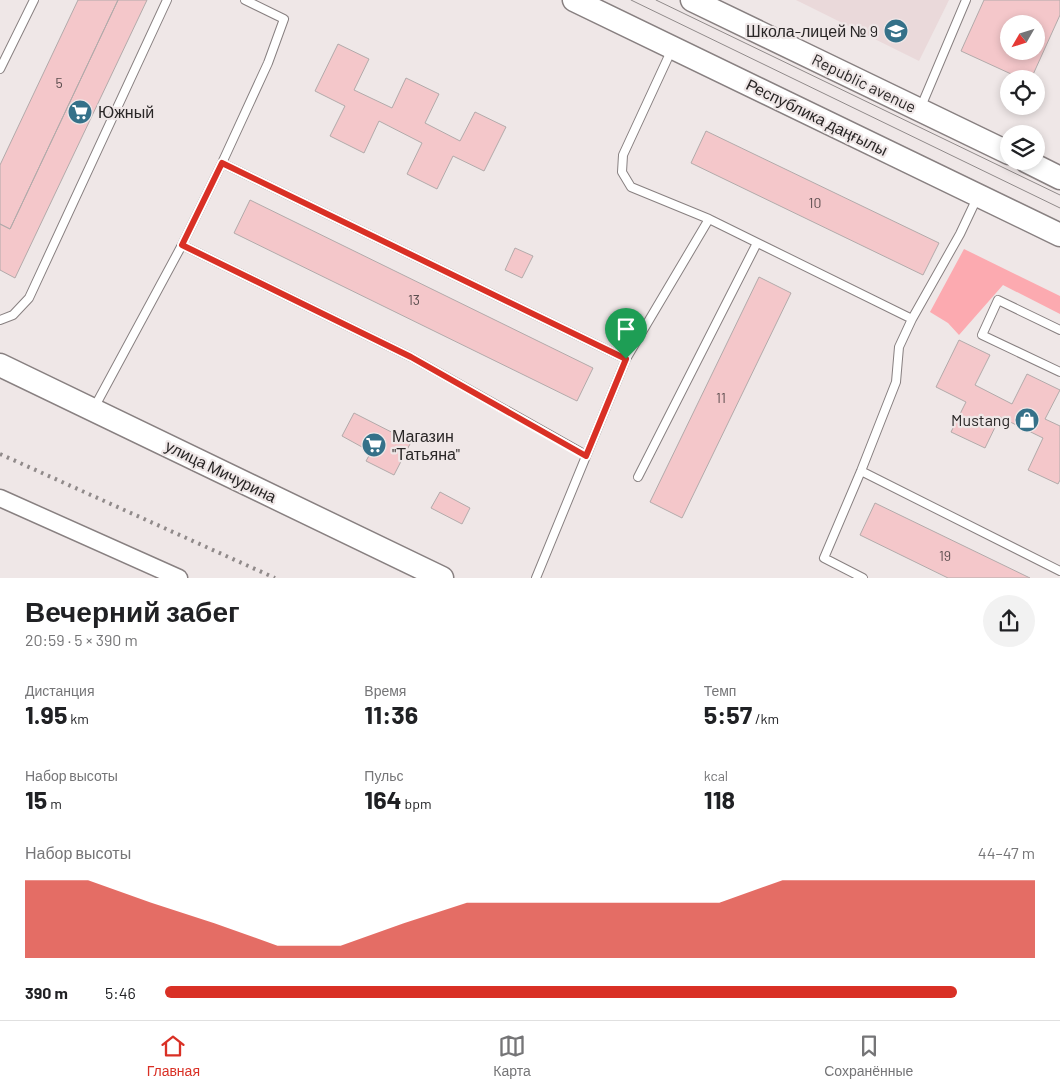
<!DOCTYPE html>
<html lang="ru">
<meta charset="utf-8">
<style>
body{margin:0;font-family:Barlow,sans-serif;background:#f2f2f2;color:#202124;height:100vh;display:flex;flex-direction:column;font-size:19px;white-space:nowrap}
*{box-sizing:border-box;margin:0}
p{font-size:16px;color:#757577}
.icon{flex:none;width:28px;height:28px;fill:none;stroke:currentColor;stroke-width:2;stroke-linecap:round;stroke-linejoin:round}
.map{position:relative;height:578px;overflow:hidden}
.side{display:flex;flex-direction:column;background:#fff;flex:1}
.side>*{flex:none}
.needle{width:32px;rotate:231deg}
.tools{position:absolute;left:1000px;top:15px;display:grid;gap:10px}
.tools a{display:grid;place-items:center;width:45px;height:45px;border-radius:50%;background:#fff;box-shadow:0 2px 8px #0003;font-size:25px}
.pin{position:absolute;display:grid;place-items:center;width:42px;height:42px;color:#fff;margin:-51px -21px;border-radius:50% 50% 50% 0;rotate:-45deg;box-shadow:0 0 5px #0007}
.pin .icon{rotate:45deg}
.round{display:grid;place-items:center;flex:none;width:52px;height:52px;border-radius:26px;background:#f2f2f2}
.overview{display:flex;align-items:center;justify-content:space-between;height:85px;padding:0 25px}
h1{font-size:28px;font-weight:700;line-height:38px}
.stats{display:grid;grid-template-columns:repeat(3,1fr);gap:8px;height:85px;padding:5px 25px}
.stats div{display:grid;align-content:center}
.stats b{font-size:25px;font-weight:700}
.stats small{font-size:14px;font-weight:400}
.stats p{font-size:14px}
.chart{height:140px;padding:10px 25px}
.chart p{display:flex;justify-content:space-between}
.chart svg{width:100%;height:90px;margin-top:5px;fill:#d93025;opacity:.7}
ul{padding:0 25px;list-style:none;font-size:16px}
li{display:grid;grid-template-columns:80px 60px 1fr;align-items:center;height:38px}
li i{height:12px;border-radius:6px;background:#d93025}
.tabs{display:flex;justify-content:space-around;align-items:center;height:70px;border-top:1px solid #e0e0e0;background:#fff;font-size:14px;color:#757577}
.tabs a{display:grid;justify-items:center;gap:2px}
.tabs .active{color:#d93025}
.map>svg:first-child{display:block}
</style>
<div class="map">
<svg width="1060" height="578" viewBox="0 0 1060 578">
<rect width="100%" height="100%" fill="#efe7e7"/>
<!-- built -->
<path fill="#ead9da" d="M796,0H949L919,61Z"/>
<!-- green -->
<path fill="#fcaab0" d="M964,249L1060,296V314L1003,285L959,335L948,323L930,312Z"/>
<!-- building -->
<path fill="#f4c7ca" stroke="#b2aaaa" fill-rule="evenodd" d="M78,0H118L10,229L0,224V165Z
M118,0H147L15,278L0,270V224L10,229Z
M984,0H1060V15L1031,79H1022L961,51ZM1009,24H1036V51H1009Z
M338,44L369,59L354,90L392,108L406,78L439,94L425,123L460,141L475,112L506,127L484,171L453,156L437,189L407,174L422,143L379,121L364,153L330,136L345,106L315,91Z
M706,131L939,243L923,275L691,163Z
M250,200L593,368L577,401L234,233Z
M515,248L533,256L522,278L505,270Z
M759,277L791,293L682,518L650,502Z
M959,340L990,355L975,385L1012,404L1027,374L1060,390L1045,419L1060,426V480L1058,484L1028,470L1043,438L1000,417L985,448L951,432L966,402L936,387Z
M354,413L411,442L394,475L366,461L371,452L342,436Z
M440,492L470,508L462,524L431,508Z
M875,503L1030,578H948L860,535Z"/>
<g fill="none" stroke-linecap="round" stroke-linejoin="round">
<defs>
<path id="service" d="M672,49L623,155L622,172L631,187L709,219L912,319
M0,69L34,0
M920,109L966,0
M222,163L268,63L284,19L245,0
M0,320L13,315L29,298L167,0
M1060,330L998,300L982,335L1060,372
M94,408L182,245
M586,455L411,357L182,245L222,163L626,359
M861,471L1060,571
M638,477L757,243
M536,578L626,359L709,219
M863,578L824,558L861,471L896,382L899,347L912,319L960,234L977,198"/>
<path id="minor" d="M0,498L179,578"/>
<path id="secondary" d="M574,0L1060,235
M692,0L1009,153
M1026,161L1060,178
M0,365L442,578"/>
</defs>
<!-- service casing -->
<use href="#service" stroke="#888081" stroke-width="10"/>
<!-- minor casing -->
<use href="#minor" stroke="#888081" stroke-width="19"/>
<!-- secondary casing -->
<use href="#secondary" stroke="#888081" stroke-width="25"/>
<!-- service -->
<use href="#service" stroke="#fff" stroke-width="8"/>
<!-- minor -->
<use href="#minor" stroke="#fff" stroke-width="16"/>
<!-- secondary -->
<use href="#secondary" stroke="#fff" stroke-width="22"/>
<!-- tram -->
<path stroke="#908a8a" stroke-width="1" d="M631,0L1060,208
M656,0L1060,195"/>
<!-- rail -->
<path stroke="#908a8a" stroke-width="4" stroke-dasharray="2.5 5" stroke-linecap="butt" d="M0,454L275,578"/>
</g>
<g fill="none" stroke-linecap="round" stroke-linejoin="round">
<defs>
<path id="route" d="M222,163L626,359L586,456L411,357L182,245Z"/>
</defs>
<!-- route casing -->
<use href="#route" stroke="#fff" stroke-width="10"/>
<!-- route -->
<use href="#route" stroke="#d93025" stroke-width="6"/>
</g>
<!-- icons -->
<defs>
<symbol id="school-disc" viewBox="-11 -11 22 22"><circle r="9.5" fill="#357189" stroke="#efe7e7"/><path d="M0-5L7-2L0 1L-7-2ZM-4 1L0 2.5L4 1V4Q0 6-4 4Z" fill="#fff"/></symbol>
<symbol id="supermarket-disc" viewBox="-11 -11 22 22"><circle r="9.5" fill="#357189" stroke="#efe7e7"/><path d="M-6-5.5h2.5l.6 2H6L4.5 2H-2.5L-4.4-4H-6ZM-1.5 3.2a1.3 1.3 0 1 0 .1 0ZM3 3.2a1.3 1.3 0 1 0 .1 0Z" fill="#fff"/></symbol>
<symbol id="shop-disc" viewBox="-11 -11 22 22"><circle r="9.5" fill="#357189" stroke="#efe7e7"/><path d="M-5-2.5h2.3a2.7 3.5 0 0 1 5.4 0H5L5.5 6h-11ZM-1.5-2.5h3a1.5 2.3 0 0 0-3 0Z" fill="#fff"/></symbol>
</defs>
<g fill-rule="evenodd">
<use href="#school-disc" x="882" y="17" width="28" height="28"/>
<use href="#supermarket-disc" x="66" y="98" width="28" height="28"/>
<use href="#shop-disc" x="1013" y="406" width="28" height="28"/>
<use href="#supermarket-disc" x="360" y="431" width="28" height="28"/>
</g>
<g text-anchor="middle" stroke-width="4.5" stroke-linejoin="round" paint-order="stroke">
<!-- number labels -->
<g font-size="14" fill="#5c4e4f">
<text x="59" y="88">5</text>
<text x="815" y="208">10</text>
<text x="414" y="305">13</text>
<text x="721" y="403">11</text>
<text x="945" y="561">19</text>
</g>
<!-- poi labels -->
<g font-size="16" fill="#292626" stroke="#efe7e7" text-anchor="end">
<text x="878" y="37">Школа-лицей № 9</text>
<text x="98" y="118" text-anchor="start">Южный</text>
<text x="1010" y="426">Mustang</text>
<text x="392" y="442" text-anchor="start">Магазин<tspan x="392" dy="18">"Татьяна"</tspan></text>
</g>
<!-- street labels -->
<g font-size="16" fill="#292626" stroke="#efe7e7">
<text transform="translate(864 83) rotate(26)" y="6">Republic avenue</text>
<text transform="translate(817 117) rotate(26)" y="6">Республика даңғылы</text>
<text transform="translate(221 471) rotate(26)" y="6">улица Мичурина</text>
</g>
</g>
</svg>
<div class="tools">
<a><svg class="needle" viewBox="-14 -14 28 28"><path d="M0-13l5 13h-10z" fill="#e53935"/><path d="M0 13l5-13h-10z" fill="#757577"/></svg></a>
<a><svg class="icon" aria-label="locate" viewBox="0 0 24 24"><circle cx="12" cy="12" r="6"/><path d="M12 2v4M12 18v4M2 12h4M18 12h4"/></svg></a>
<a><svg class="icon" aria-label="layers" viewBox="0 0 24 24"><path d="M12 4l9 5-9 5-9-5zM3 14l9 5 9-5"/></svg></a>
</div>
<div class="pin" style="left:626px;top:359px;background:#1e9e55"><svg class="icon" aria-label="arrive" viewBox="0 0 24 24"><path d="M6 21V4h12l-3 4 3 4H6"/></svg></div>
</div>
<section class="side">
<div class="overview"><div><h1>Вечерний забег</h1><p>20:59 · 5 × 390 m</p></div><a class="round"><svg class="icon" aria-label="share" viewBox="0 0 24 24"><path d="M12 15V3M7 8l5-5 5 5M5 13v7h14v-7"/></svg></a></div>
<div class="stats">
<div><p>Дистанция</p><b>1.95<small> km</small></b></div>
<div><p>Время</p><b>11:36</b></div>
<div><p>Темп</p><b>5:57<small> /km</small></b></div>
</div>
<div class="stats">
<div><p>Набор высоты</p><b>15<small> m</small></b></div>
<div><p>Пульс</p><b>164<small> bpm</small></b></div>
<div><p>kcal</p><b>118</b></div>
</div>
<div class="chart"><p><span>Набор высоты</span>44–47 m</p>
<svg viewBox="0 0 160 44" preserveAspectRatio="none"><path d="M0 44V6L10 6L20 17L30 27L40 38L50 38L60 27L70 17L80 17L90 17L100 17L110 17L120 6L130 6L140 6L150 6L160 6V44z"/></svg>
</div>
<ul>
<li><b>390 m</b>5:46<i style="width:91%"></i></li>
</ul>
</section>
<nav class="tabs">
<a class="active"><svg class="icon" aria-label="home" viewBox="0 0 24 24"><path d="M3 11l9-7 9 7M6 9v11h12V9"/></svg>Главная</a>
<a><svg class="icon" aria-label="map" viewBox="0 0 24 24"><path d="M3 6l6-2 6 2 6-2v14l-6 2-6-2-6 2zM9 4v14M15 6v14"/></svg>Карта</a>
<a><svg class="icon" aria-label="saved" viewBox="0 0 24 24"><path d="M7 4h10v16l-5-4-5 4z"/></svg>Сохранённые</a>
</nav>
